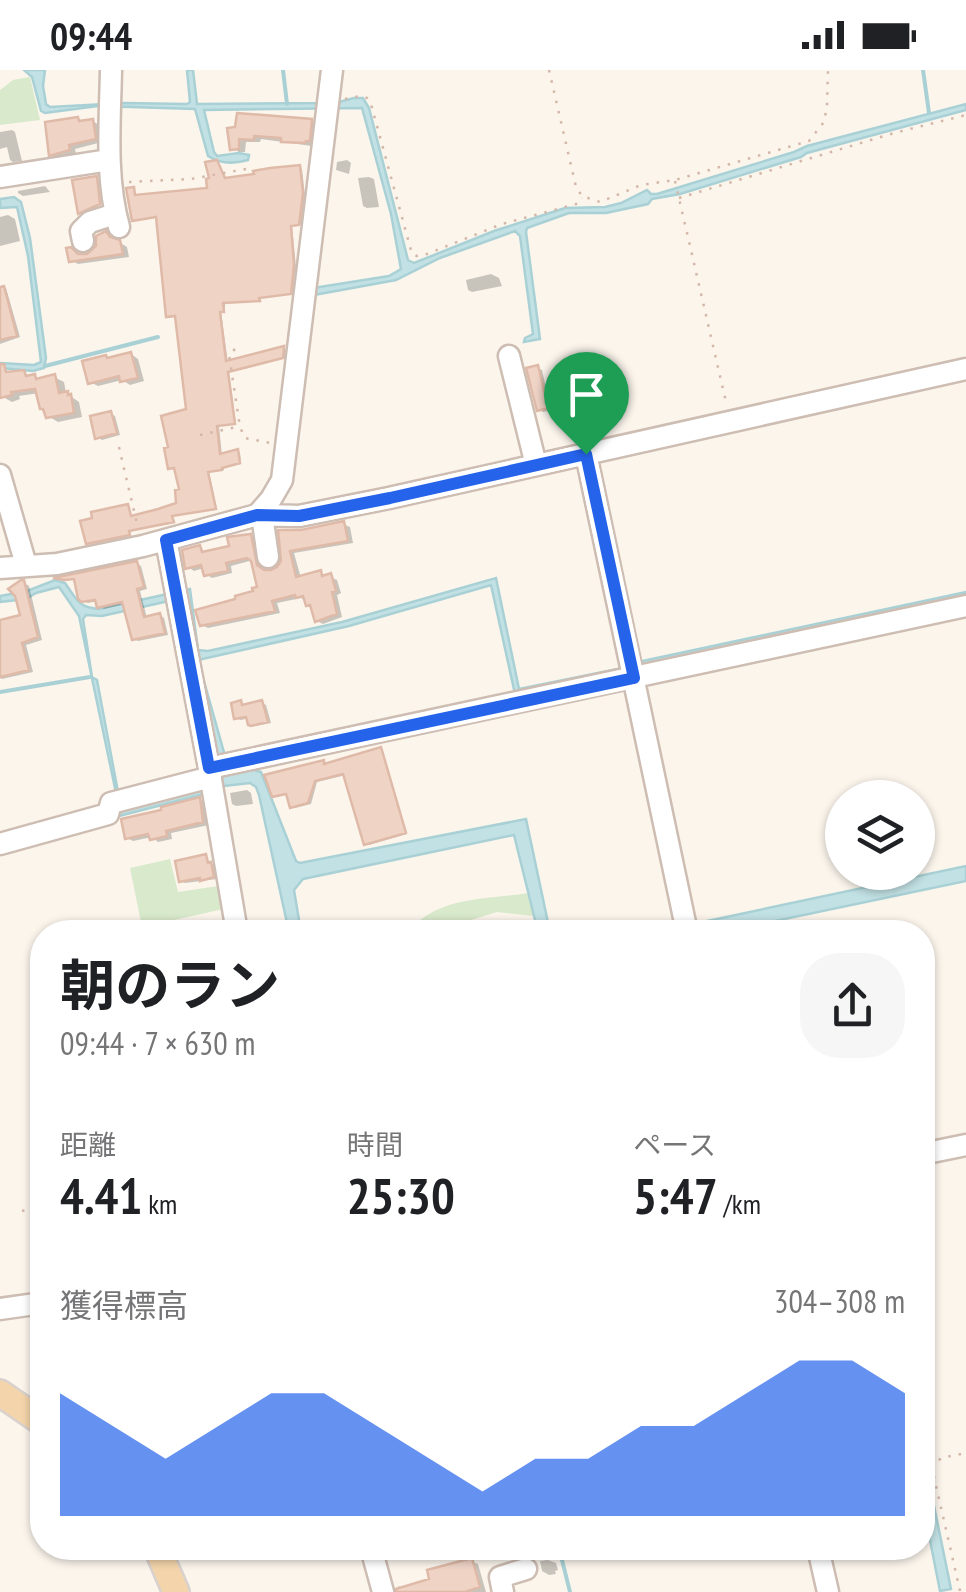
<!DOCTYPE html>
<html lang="ja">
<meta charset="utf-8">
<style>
body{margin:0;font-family:"PT Sans Narrow","Noto Sans JP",sans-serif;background:#f6f6f6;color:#202124;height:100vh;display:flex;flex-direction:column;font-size:38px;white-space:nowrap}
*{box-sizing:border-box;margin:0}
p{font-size:32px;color:#757577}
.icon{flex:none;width:55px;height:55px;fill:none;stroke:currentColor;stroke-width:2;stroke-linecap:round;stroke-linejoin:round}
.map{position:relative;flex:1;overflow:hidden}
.drawer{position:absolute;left:30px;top:850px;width:905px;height:640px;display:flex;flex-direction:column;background:#fff;border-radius:40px;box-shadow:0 2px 8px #0004}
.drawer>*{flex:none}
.tools{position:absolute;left:825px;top:710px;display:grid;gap:20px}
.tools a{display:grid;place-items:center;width:110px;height:110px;border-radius:50%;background:#fff;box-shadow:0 2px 8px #0004;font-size:50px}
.pin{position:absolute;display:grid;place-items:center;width:85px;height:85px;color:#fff;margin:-102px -42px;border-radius:50% 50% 50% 0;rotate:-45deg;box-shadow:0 0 10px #0007}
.pin .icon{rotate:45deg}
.round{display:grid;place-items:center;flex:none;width:105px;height:105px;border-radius:40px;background:#f6f6f6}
.overview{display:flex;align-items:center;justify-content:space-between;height:170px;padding:0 30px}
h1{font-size:55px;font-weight:700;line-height:75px}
.metrics{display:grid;grid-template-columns:repeat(3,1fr);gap:15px;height:170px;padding:10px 30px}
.metrics div{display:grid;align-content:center}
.metrics b{font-size:50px;font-weight:700}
.metrics small{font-size:28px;font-weight:400}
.metrics p{font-size:28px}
.chart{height:280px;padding:20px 30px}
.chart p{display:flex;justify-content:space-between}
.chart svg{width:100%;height:180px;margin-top:10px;fill:#2563eb;opacity:.7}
.status{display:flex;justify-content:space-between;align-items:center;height:70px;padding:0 50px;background:#fff;direction:ltr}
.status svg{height:28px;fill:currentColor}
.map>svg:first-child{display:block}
</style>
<div class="status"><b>09:44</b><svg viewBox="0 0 49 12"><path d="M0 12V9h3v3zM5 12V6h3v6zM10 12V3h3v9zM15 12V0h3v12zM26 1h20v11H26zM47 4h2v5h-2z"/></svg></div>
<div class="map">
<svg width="966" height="1522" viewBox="0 0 966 1522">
<rect width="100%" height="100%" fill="#fbf5ec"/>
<!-- green -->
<path fill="#d9e9cb" d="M30,7L40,50L0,55V20L13,10Z
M170,789L178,822L225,815L228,838L147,856V862H143L130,798Z
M529,823L534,846L497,842L448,857L437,853L418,860V852C448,826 491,829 529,823Z"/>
<!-- water -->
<path fill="#c2e1e4" stroke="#a9d1d5" stroke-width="2.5" d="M24,0H45L43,16L46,34L50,37L124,33L187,34L190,32L187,0H193L197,34L335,33L354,28H363L369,38L408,190L414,193L494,161L565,138L605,137L621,133L647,120L651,124H657L794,82L807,76L966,34V40L807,83L801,87L680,124L652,129L648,134L606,143H569L527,158L526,162L540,269L524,272L525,268L533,264L520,166L515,161L440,188L396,210L314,225L313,218L389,206L401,199L391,144L362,38L204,40L214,82L217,86L239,83L249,85L248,90C234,94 220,94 208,86L195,39L98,36L45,43L41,41L32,7Z
M14,127L21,132L30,168L46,288L44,298L33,301L0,298V293L34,295L41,292L28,186L17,137L0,138V129Z
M496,508L519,619L623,598L625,602L515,624L491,515L349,556L198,590L225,686L215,687L169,531L102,546L86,545L83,549L92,607L97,610L118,722L116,723L79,546L59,517L36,523L26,529L0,532V526L27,521L55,510L65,513C77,530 78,537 99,539L190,519L198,580L208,581L342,552Z
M966,522V526L639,598L638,592Z
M244,697L261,702L296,791L300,793L526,749L550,862H538L514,765L303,809L294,820L301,862H289L259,725L256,717L250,713L215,717L208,723L119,746L120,740Z
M966,796V811L723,862H695L693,854Z
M923,1382L951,1519L940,1521L923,1435Z"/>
<!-- shadow -->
<path fill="#0003" d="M78,50L83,53L93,51L100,56L102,72L75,79L76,84L58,88L51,84Z
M311,51L318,55L316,74L312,73V76L261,69L260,72H246L245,82H239L232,78L230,60Z
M12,60L15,62L22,91L13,92L10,90L7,77L0,79V62Z
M347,90L351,93L349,104L336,100L337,92Z
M217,92L226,111L302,99L305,126L301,155L292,156L296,197L293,224L261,228V231L225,233V242H221L228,293L284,279L286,280L285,288L229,302L236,354L219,356L222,386L238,382L240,383L241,394L224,398V400L209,402L217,439L173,446L175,453L130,461L131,465L91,474L88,472L127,436L132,448L179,435L182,420L177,398H170L189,341L177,246L169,245L159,147L134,149L133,119L137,127L210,120Z
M369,107L374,109L379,137L367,138L363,136L358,108Z
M45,116L50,122L23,126L18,123V121Z
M8,145L15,149L20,171L0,176V147Z
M106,164L127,177L129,187L78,194L71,190L70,179L81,186L88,187Z
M491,204L499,208L502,216L472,222L468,220L466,210Z
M2,216L6,218L20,267L0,274V217Z
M131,284L138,289L144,311L130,315L122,310L98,316L90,312L110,290Z
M537,298L542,300L551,340L543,342L539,339Z
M23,303L41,310L54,307L64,312L66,323L79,332L82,347L58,352L48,346L39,323L19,326L20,329L12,332L3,327L0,328V305Z
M111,344L115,346L120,365L102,370L98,367Z
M343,454L350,457L353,473L294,483L301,508L321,503L337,510L341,523L337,525L342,547L323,554L317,551L313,537L301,528L277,533L280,543L208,558L202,555L260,519V501L254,468L256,470L262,501L271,503L284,492L281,463L302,462Z
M200,477L206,483L232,478L253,490L231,496L232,503L212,508L206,504L204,498L194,501L188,497Z
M137,494L141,496L147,519L140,521L147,548L160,545L164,548L168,565L138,571L134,569L125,534L104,539L99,536L98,531L88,533L83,531L77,510L60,509Z
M24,513L29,516L42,570L26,575L33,602L2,609L0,608V551L23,547Z
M240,633L245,636L262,633L266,635L271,653L255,656L251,654L249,648L241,650L236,648Z
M380,680L383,682L407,764L369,775L366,773L346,705L317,712L311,734L295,738L292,736L289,724L276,727L274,725L323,693L327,695Z
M247,720L251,723L253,734L236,736L232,734L230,723Z
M200,730L206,733L209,755L171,763L172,769L158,772L152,767L133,771L127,768Z
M205,787L215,797L217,809L185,813L181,810Z
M490,853L494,856L503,853L510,857L512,862H476L474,857Z
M548,1490L556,1493L558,1500L555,1501L556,1504L549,1505L542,1501L540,1491Z
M471,1491L478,1494L486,1522H399L398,1516L405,1518L433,1510Z"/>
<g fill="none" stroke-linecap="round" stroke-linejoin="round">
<!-- stream -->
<path stroke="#a9d1d5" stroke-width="4" d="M283,0L287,34
M923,0L929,43
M45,296L158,267
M0,622L90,607
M559,1478L570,1522"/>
</g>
<!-- building -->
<path fill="#efd4c6" stroke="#e0baa8" stroke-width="2.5" d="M237,43L312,49L310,71H306L305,73L281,72V68L254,66V70L239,69V79L230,80L227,58L235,57Z
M78,47L79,51L93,49L96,69L69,75L70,80L49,86L45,52Z
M217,90L225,108L254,104L253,101L270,98L300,95L303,123L299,155L291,156L294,195L291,224L259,228L260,231L223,233L224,242H220L226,291L284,276L283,288L228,302L235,354L217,356L220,384L238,379L240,393L222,398V400L208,402L216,439L172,446L174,452L129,461L130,465L86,474L80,451L92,448L91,442L128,434L131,446L158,439L176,433L175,420L179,419L174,398L168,399L164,378L168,377L161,346L186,339L175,246L166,247L156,147L132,151L126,118L134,117L135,125L207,118L206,109L209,108L205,92Z
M97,106L100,134L78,144L72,110Z
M106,161L110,167L120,170L123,184L69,192L66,178L71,177L78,184H87L96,176V166Z
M4,216L17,266L0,270V217Z
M131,282L138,308L120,312L119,306L88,314L82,291L106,285L107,288Z
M0,294H4L6,302L24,300L26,306L35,304L36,309L55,304L59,323L68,321V325L71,324L74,343L46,348L43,339H40L35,319L11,322L12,325L0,328Z
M538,295L548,338L537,341L526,298Z
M111,341L117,363L95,369L90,346Z
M344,451L348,471L290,481L296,507L321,500L322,506L331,503L336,521L332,522L337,544L315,552L310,535L306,536L303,526L296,528L295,525L272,531L275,541L200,556L195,540L235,529V526L253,521L252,518L257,517L251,491L247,488L226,493L228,501L204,506L201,495L185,499L182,480L200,475L202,482L229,476L227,467L251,464L257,495L264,500H271L277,497L281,491L278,460H301Z
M137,491L144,517L137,519L144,547L160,543L165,563L132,570L122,532L97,538L95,530L81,532L78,529L74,509L64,510L53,508Z
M21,510H24L38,567L22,573L29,600L0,607V550L20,545L15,526L8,519Z
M241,630L242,635L262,630L268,652L251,656L248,655L246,647L234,649L231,633Z
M381,677L406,763L364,775L343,704L315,711L308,733L290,738L286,724L272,727L264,705L324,690V694Z
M200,727L203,752L166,761L167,766L150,770L148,764L125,769L121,749L161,740V737Z
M206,784L208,793L211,792L214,807L200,811V808L179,812L175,791Z
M472,1488L480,1517L465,1522H396V1519L429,1509L427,1500Z"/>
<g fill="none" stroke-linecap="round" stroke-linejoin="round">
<defs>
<path id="minor" d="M111,0C110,52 105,107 119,157
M0,107L109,90
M83,171L81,161L90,152L115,144
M509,286L536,395
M586,384L687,862
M0,405L26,495
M257,445L299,446L389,428L966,299
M262,445L268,487
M166,470L209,698L237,862
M0,498L57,494L143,476L257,445L271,429L282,410L332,0
M209,698L966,536
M0,774L108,744L111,733L211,707
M922,1084L966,1075
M0,1239L42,1233
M371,1478L383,1522
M818,1478L828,1522
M503,1522L500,1507L526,1499"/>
<path id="major" d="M0,1323L42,1352
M157,1478L176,1522"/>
</defs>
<!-- minor casing -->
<use href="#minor" stroke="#cdbdb2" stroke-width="25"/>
<!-- major casing -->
<use href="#major" stroke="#d9d1ce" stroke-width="30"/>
<!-- path -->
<path stroke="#d4b7a8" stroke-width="2.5" stroke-dasharray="2.5 8" stroke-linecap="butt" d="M549,0L576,117L582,126L600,132L641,115L675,110L809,71L824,52L827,36L828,0
M345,29L360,26L367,28L371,34L412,184L417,186L427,184L502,154L580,133L582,128
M675,111L726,332
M129,112L191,109L246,99
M679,128L894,63L966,45
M235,279L229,285L240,357L245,368L270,373
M200,365L237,357
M119,377L138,458
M32,1024L42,1072
M22,1141L42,1136
M960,1521L932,1398L941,1388L966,1383"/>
<!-- minor -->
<use href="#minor" stroke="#fff" stroke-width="20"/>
<!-- major -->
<use href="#major" stroke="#f4d5ab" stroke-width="25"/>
</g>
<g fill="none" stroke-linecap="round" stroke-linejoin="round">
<defs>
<path id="route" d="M586,384L634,608L209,698L166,470L257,445L299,446L390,428Z"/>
</defs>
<!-- route casing -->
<use href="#route" stroke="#fff" stroke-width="20"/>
<!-- route -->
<use href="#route" stroke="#2563eb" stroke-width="12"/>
</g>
</svg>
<div class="tools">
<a><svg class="icon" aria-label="layers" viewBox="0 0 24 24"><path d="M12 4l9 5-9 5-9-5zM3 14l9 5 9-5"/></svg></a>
</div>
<div class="pin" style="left:586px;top:384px;background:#1e9e55"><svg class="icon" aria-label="arrive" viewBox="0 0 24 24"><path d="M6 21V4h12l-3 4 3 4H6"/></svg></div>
<section class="drawer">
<div class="overview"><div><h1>朝のラン</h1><p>09:44 · 7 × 630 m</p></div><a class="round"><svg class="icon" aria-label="share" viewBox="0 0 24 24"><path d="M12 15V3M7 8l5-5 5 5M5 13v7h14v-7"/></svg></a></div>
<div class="metrics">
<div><p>距離</p><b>4.41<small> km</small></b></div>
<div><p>時間</p><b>25:30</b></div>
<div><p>ペース</p><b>5:47<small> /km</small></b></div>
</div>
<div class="chart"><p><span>獲得標高</span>304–308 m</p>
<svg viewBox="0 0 160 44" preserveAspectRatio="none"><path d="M0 44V14L10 22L20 30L30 22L40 14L50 14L60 22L70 30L80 38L90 30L100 30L110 22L120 22L130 14L140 6L150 6L160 14V44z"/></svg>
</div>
</section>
</div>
